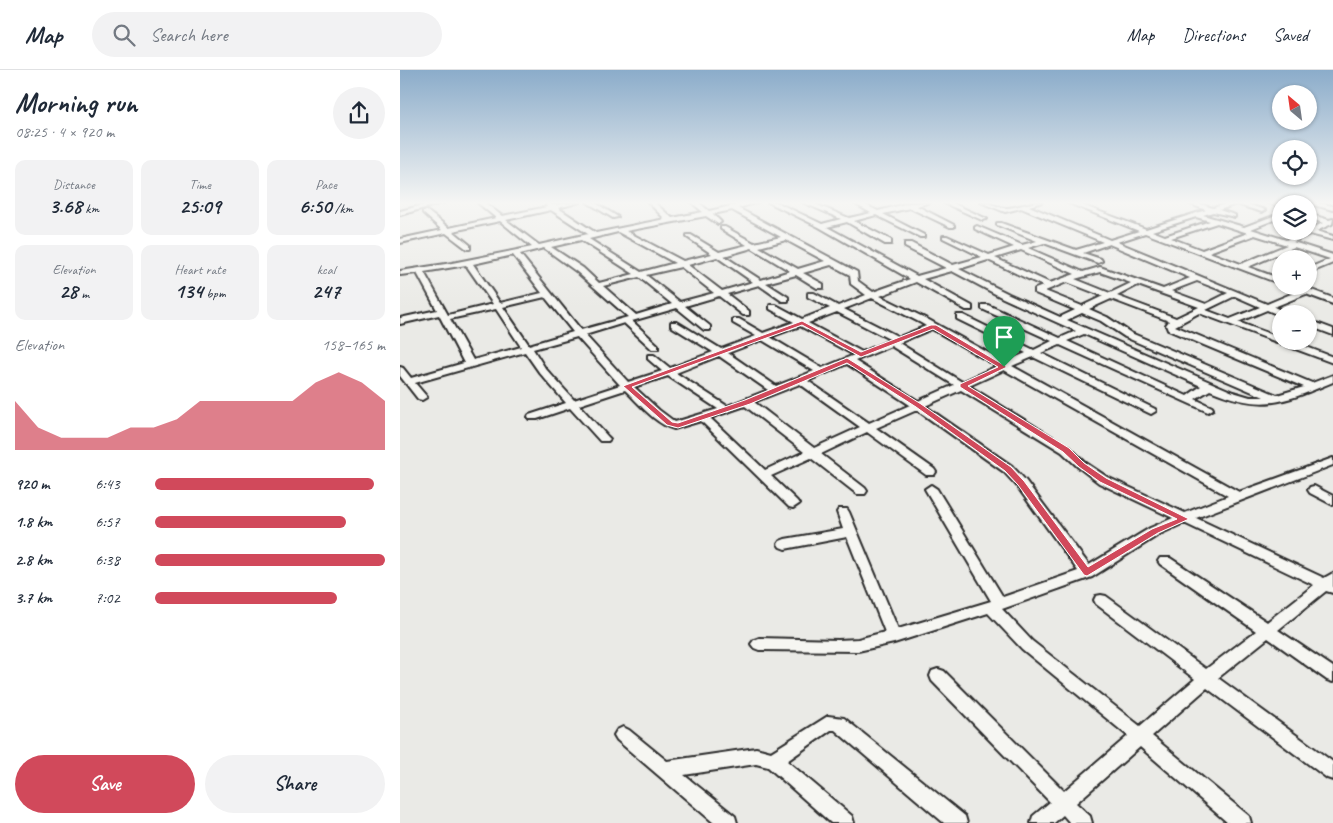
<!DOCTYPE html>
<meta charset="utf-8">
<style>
body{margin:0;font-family:Caveat,sans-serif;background:#f2f2f3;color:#1f2937;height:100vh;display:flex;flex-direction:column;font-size:19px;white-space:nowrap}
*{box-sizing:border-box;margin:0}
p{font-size:16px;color:#747a83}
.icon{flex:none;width:28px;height:28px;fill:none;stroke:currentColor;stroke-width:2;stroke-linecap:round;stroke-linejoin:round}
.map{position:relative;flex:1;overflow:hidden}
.sheet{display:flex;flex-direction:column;background:#fff;width:400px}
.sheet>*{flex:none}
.needle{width:32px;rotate:331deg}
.controls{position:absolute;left:872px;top:15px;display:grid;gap:10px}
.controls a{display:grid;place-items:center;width:45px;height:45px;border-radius:50%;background:#fff;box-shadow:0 1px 4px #0004;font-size:25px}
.pin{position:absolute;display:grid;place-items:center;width:42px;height:42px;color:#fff;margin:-51px -21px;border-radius:50% 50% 50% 0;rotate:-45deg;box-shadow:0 0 5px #0007}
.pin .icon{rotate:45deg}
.round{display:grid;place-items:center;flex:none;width:52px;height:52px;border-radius:26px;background:#f2f2f3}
.headline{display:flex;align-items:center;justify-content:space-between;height:85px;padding:0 15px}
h1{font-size:28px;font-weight:700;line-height:38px}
.stats{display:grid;grid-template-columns:repeat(3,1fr);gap:8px;height:85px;padding:5px 15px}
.stats div{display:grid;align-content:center;border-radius:10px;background:#f2f2f3;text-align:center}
.stats b{font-size:21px;font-weight:700}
.stats small{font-size:14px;font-weight:400}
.stats p{font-size:14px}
.chart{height:140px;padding:10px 15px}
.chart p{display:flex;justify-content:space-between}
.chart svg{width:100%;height:90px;margin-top:5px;fill:#d1495b;opacity:.7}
.action{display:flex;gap:10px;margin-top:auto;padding:10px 15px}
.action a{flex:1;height:58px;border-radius:30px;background:#d1495b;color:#fff;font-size:20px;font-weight:700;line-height:58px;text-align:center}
.action a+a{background:#f2f2f3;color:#1f2937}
ul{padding:0 15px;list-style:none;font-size:16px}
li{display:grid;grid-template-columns:80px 60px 1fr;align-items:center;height:38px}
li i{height:12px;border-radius:6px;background:#d1495b}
header{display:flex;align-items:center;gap:30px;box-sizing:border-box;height:70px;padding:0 25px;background:#fff;border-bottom:1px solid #e0e1e3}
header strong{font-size:24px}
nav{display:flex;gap:28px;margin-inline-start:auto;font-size:18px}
.search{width:350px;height:45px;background:#f2f2f3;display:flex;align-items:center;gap:12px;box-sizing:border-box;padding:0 18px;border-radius:28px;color:#747a83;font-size:19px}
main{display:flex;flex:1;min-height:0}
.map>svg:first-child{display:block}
</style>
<header>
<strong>Map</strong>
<div class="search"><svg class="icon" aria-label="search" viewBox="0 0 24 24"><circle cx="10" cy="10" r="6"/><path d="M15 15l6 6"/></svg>Search here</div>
<nav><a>Map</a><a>Directions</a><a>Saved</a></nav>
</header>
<main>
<section class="sheet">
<div class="headline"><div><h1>Morning run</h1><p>08:25 · 4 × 920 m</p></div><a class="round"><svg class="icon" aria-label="share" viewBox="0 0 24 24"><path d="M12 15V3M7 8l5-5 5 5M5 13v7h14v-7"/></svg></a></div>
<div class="stats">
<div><p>Distance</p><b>3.68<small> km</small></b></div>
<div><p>Time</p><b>25:09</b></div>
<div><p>Pace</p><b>6:50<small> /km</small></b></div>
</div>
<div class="stats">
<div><p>Elevation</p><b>28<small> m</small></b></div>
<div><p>Heart rate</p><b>134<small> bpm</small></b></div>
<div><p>kcal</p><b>247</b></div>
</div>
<div class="chart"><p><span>Elevation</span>158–165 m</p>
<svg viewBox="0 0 160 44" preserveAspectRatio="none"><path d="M0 44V20L10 33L20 38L30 38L40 38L50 33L60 33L70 29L80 20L90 20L100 20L110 20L120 20L130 11L140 6L150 11L160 20V44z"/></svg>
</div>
<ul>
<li><b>920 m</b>6:43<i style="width:95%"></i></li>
<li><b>1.8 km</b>6:57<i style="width:83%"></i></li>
<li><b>2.8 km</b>6:38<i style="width:100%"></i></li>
<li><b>3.7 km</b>7:02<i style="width:79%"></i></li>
</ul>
<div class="action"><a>Save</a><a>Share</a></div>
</section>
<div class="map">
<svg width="933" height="753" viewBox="0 0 933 753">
<rect width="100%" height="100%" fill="#eaeae6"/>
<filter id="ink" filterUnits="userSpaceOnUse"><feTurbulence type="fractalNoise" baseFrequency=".02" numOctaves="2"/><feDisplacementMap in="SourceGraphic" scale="10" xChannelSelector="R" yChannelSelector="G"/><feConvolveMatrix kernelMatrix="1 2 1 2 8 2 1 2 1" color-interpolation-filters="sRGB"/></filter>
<g filter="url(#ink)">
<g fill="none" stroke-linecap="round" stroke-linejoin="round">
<defs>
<path id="street" d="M35,132H45L0,145V141Z
M77,132H84L102,146L147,137L146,135L149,133L154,135L180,132L158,138L196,163L265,149L248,132H254L272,148L303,142L291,132H298L309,141L348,132H358L338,138L457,202L458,211L473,222L510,209L419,157L368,132H376L422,154L441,149L402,132H410L449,148L471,143L452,132H459L478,141L509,133L530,132L517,136L554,155V157H550L510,138L483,144L524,165V167H520L476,145L454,151L491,170V174H485L447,152L427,157L517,206L546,198L505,177V173H511L553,195L582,187L543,168V166H547L589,185L614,177L575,159V157L577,156L622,175L637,171L597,155V153H601L676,180L703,172L621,138L605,142L580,132C589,132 598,138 607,138C619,137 630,132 642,132L629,136L710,170L739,161L666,132H674L746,159L806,140L785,132H794L813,138L831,132H841L865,140L862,142L836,134L819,140L835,145V147L813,142L803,145L844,157L881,143V147L851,159L886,170L923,153L909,148V144L929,150L933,149L932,154L916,161L933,166V170L910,164L893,172L933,185V193L909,203V198L930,189L894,177L848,197L881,209V214L745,163L717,172L867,234L898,221L889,216H901L933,228V234L906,224L874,237L889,244H881V246L867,240L838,252L881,268V271H891L933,287V293L799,243L775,256L912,313L933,305V312C883,333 862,342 810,320L795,329L812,337L813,339L808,342L660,275L641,283L755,339L756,341L751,344L633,287L612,296L839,422L933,388V395L796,448L924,508L933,503V523L926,521L878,560L933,597V612L927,610L868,568L818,608L933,692V710L927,708L807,618L752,666L849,746L851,753H828L740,677L676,733L690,746L692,753H670L663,745L654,753H631L633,746L650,732L532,611L530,606L532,601L538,599L544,601L664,721L728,666L622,579L588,543L494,573L458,581L359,580L354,578L351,574L354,570L359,568L438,570L458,569L485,562L447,467L385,479L380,477L378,474L380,471L385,469L443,459L437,442L439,439H447L449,442L498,559L591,531L525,419L531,415L537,419L603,527L678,501L617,416L604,402L517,340L476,358L534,399L536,402L534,405H526L467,362L421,384L465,418L467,421L465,424H457L411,388L371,406L397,431L399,434L393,438L389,437L301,351L274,359C255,354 239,333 225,320L179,335L208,367L210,369L208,371H200L170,338L137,349H129L128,347L129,345L166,333L139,302L125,282L15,313L27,327L22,330L18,329L0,306V297L3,298L11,308L64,293L39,245L0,254V248L37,240L17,203L0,205V201L52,193L132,177L100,151L53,161L70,175V179H67L46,163L0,173V169L42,160L23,143V141H27L49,158L96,148ZM151,140L188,164L139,175L106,150ZM332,140L381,167L354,173L325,157H321V159L347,175L319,182L291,165H287V167L312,184L283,191L226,161L306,146L318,154L321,152L313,144ZM796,147L810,151L765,166L752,161ZM817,153L848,163L802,180L771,168ZM218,162L275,193L241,202L189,169ZM855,165L887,175L841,194L809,182ZM181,170L234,204L199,213L183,198L151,177ZM386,170L425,191L398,199L359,177ZM644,173L698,193L702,191L701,189L683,183L709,174L790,208L763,219L700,197L683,202L628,178ZM144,178L177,202L228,247L181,260L120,184ZM352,178L390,201L361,210L324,186ZM621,180L675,204L650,213L595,188ZM113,185L142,223L100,233L73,194ZM317,187L353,212L322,221L288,195ZM588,190L643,216L635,219V223L675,240L660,247L609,224L559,199ZM66,195L93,234L48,245L24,202ZM431,195L450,205L451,214L466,225L438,236L414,223H408V227L430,238L402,249L376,235H370V239L394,252L363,263L339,249H333V253L356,266L321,279L277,252H271V256L313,282L270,298L254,285H248V289L262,301L228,312L185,265L224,253L252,279H258V275L232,251L277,238L304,260H310V256L285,236L319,226L343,245H349V241L327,224L359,215L382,231H388V227L366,213L396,205L417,218H423V214L403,203ZM281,197L314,223L280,232L246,205ZM552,201L603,228L676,261L660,268L588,235H582V239L652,271L634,280L563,245H557V249L626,283L605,292L527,249L480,226L516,212L566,240H572V236L523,209ZM700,202L731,213L710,223L675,209ZM239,207L272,234L236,245L203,216ZM797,211L828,223L806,234L771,221ZM667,212L703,226L682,236L645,221ZM738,215L799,237L776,248L717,226ZM835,226L860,237L830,249L806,240ZM145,227L173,262L129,275L103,237ZM472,228L521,253L526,256L499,267L444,239ZM711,229L769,251L766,255L768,260L904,317L877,325L731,263L707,247L689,239ZM96,239L121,277L73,290L50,249ZM437,242L491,270L462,282L408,253ZM682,243L701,251L725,267L864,327H850L833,322L667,250ZM400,256L454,285L422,298L370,267ZM532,259L597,296L562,312L499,273ZM684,264L801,316L787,326L667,271ZM177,267L220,315L174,330L145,298L133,279ZM362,270L414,301L376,316L328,283ZM491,276L554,315L518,331L455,291ZM319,286L368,320L327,336L276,303ZM447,294L510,335L469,353L408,311ZM604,300L828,426L785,443L707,407L686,393L670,378L569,316ZM268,306L318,339L275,352L259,340L234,317ZM400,314L460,357L414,378L354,332ZM561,320L662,382L678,397L699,413L773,448L750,458L689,495L625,410L612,396L525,336ZM345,336L404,382L365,400L310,348ZM784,453L914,515L867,552L770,488H760L758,491L760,494L856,561L806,599L706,526L701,525L696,526L694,530L696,534L795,609L740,656L632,571L602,539L692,507L760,464Z
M187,132H194L218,147L213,148Z
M542,132H550L587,149L582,150Z
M866,132L883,134H881V137Z
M903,132H914L933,136V140Z
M909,250L933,259V265L909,256Z
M914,416L933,426V435L910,423L908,420L910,417Z
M428,646L444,648L565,746L567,753H544L435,660H431L387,691L452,746L454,753H431L368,697L356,694L284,705L335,746L337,753H314L217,670L214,665L217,660L223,657L229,660L267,691L356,678L371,682Z"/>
</defs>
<!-- street casing -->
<use href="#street" stroke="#2b2b2b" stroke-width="4"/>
<!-- street -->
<use href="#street" fill="#f6f6f2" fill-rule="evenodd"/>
</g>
</g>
<!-- sky -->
<linearGradient id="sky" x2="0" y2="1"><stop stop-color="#8bacca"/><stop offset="0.56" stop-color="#f6f6f4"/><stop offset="1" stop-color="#f6f6f4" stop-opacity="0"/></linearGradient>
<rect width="933" height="237" fill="url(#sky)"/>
<!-- route -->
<path fill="#d1495b" stroke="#fff" fill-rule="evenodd" d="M402,251L461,282L531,255H536L607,297L568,316L669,378L684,393L706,408L789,449L758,463L687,506L684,505L618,415L605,401L516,337L447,293L350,334L278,358L267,355L223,316ZM402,255L461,287L533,259L598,297L560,314V317L663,382L679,397L700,412L777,449L752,459L688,497L624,411L611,397L521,334L447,288L345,330L278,353L272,352L232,317Z"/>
</svg>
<div class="controls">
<a><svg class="needle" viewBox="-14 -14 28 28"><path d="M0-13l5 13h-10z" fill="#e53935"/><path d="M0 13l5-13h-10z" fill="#747a83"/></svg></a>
<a><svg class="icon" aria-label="locate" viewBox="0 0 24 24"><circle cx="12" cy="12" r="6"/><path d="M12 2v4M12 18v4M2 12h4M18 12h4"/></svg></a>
<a><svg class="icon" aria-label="layers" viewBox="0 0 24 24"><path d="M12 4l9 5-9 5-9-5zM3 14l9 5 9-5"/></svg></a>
<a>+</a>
<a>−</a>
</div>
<div class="pin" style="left:604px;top:297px;background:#1e9e55"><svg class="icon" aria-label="arrive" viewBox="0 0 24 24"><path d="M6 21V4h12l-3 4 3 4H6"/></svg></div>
</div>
</main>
